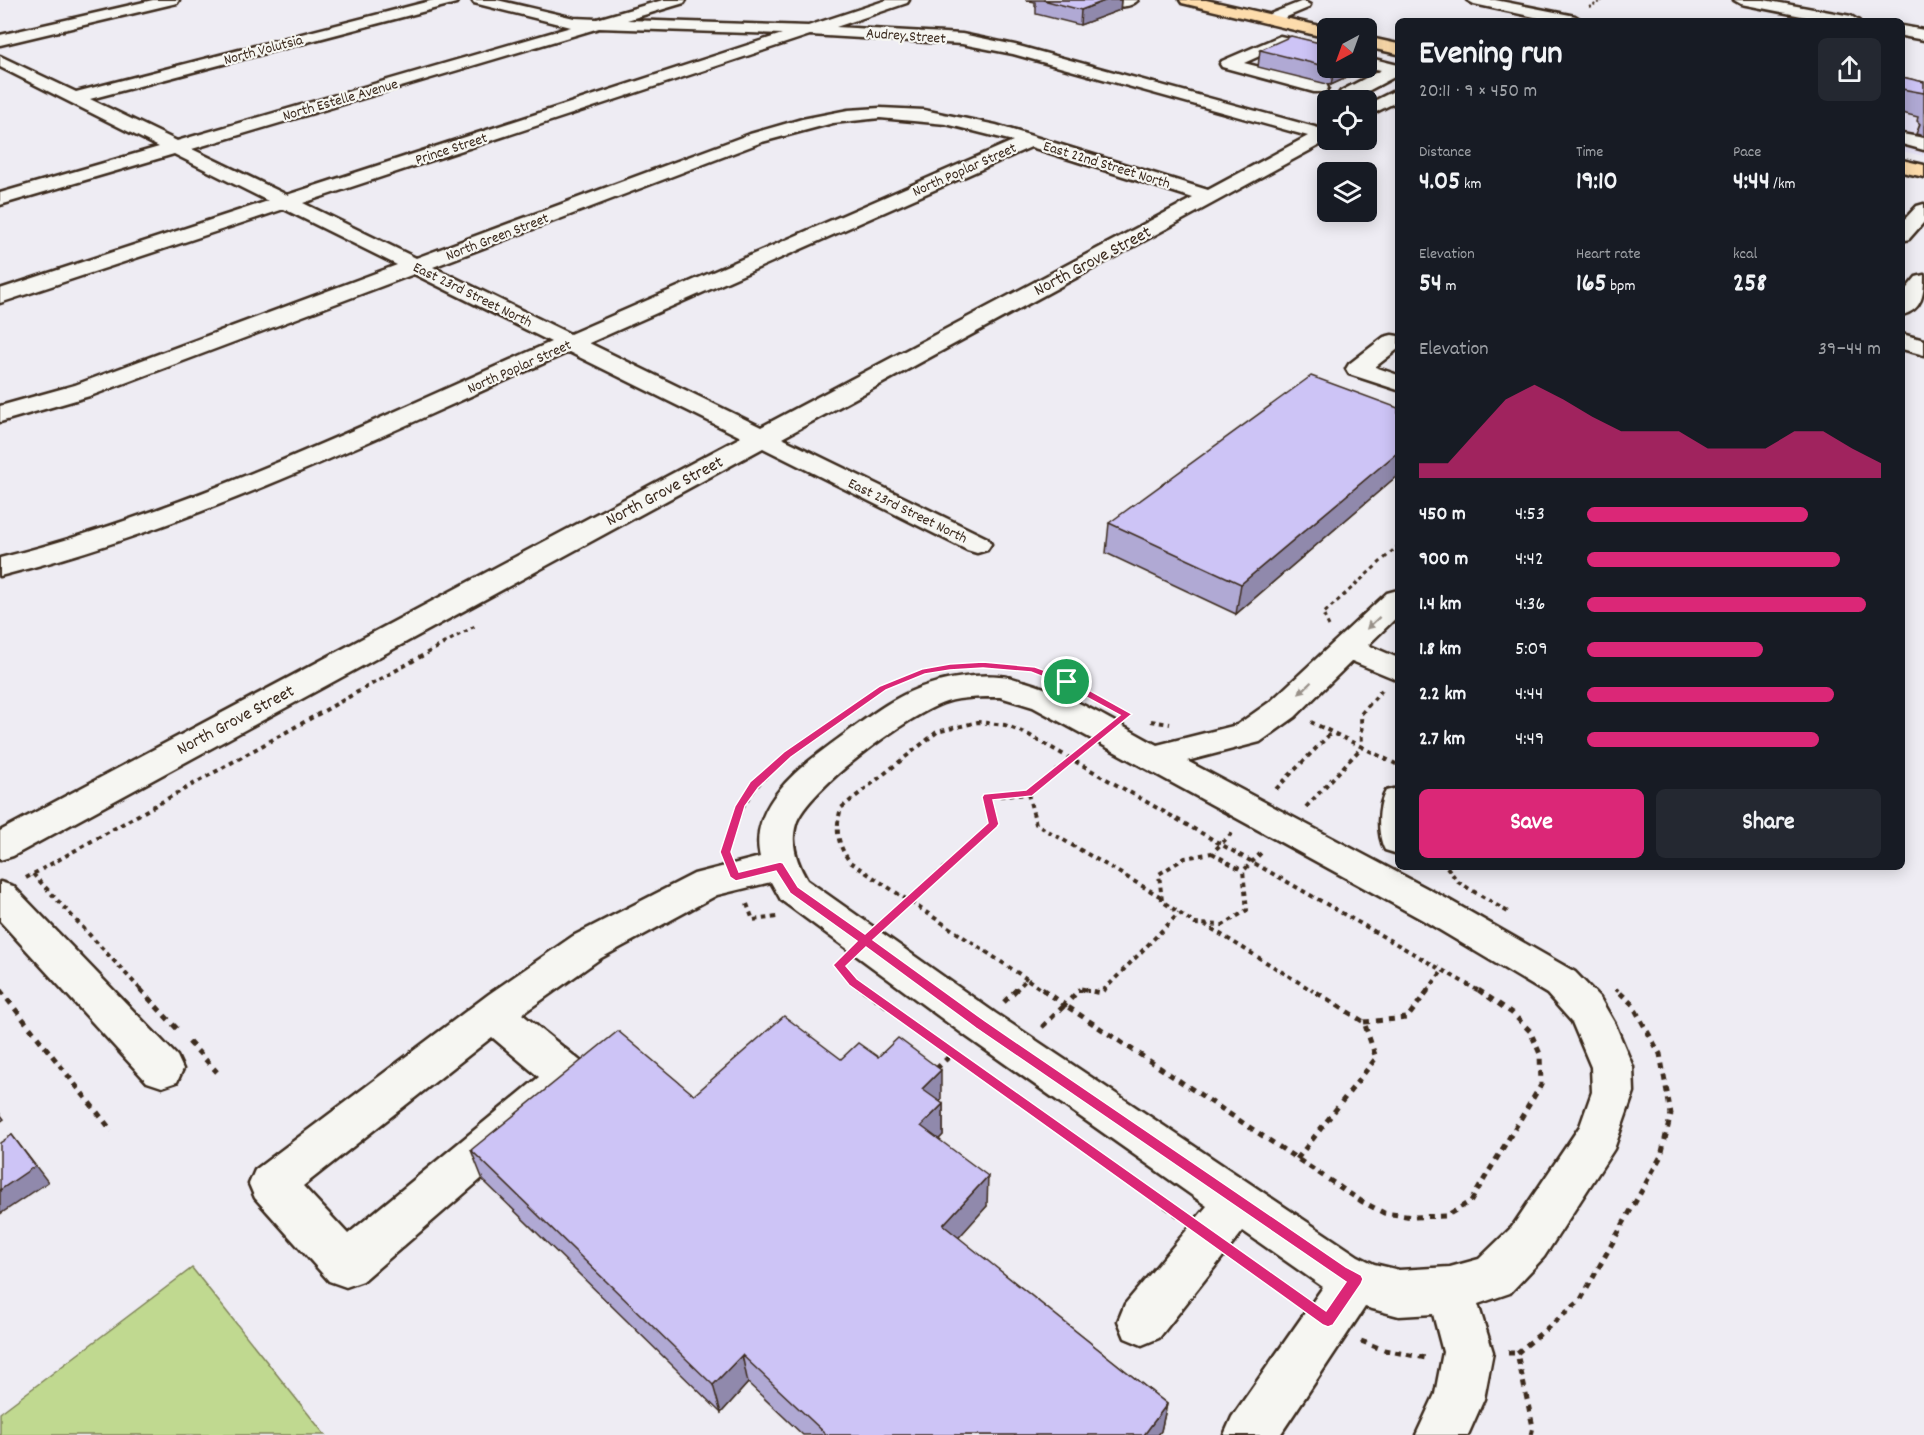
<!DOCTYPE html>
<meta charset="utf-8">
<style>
body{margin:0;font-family:Dekko,sans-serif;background:#242831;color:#f1f3f6;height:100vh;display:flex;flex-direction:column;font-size:22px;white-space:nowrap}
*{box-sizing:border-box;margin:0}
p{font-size:20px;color:#9ea1a6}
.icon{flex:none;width:33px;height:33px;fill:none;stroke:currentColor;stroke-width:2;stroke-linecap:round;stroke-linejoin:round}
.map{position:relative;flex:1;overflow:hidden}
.details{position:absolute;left:1395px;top:18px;width:510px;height:852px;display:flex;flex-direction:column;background:#171b24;border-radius:9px;box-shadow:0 3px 15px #0003}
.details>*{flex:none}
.needle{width:39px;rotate:221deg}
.tools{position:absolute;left:1317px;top:18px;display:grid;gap:12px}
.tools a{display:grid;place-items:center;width:60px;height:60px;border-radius:9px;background:#171b24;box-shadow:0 3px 15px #0003;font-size:30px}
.pin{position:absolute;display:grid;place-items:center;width:51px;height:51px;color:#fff;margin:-26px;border:3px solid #fff;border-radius:50%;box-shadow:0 2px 6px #0007}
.round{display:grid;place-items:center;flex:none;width:63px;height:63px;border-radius:9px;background:#242831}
.headline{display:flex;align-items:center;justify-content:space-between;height:102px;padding:0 24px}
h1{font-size:33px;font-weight:700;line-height:45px}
.metrics{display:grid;grid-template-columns:repeat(3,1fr);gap:9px;height:102px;padding:6px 24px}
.metrics div{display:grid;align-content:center}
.metrics b{font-size:26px;font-weight:700}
.metrics small{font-size:16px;font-weight:400}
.metrics p{font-size:16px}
.chart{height:168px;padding:12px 24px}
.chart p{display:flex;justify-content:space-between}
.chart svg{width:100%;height:108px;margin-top:6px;fill:#db2777;opacity:.7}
.cta{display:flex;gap:12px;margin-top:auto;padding:12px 24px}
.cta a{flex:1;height:69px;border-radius:9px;background:#db2777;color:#fff;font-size:24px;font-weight:700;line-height:69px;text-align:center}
.cta a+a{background:#242831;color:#f1f3f6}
ul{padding:0 24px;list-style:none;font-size:20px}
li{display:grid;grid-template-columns:96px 72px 1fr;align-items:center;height:45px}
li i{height:15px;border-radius:8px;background:#db2777}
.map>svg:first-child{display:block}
</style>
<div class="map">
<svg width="1924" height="1435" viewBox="0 0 1924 1435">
<rect width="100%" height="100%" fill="#eeecf3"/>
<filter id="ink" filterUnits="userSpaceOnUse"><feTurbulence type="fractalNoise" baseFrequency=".0167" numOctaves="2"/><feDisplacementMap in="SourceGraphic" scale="12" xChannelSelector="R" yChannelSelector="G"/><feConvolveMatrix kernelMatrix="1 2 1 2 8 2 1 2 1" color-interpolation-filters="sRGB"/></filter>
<g filter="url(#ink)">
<!-- built -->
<path fill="#e4e0f4" d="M1902,95L1924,99V156L1902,151Z"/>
<!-- green -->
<path fill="#c0d990" stroke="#7e8257" stroke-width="1.5" d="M192,1268L325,1435H0V1413Z"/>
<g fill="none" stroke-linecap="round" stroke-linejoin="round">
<defs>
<path id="minor" d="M153,0H179L177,3L0,45V35Z
M434,0H458L456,3L90,99L177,141L571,27L474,3L472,0H497L574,18L597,19L663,0H686L684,3L627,20L808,26L887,0H909L907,3L836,27L962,34L1015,45L1322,129L1328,128V140H1329L782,438L987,538L991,544L987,550L977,553L967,550L763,448L13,856L0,860V831L741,437L569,352C383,434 199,526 0,576V558C191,510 371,421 551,342L414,274L93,395L0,422V406L75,385L397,265L284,209L0,303V289L268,201L174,154L0,205V193L159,147L0,67V56L76,92ZM599,28L782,34L287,195L192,149ZM810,35L962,44L1013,54L1308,136L1208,190L996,125L924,110L880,108L848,110L802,119L750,134L416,258L303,203ZM880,118L946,124L1013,141L570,334L433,267L762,142L833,123ZM1031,147L1193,198L761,427L589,343Z
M1102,0H1138C1128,10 1116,6 1104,3Z
M1467,0H1495L1575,16L1583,21H1553L1474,4Z
M1734,0H1764L1851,16L1859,21H1827L1741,4Z
M1303,1L1310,5L1308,8L1270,24L1262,19L1265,16Z
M1902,26L1924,30V40L1902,36Z
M1280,36L1328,47V57L1282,46L1244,63L1326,84L1328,88L1326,92H1314L1222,67L1220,64L1222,61Z
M1366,57L1398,65V75L1353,99H1341L1338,95L1341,91L1381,70L1366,67Z
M1398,89V101L1366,117V105Z
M1902,134L1924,138V150L1902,144Z
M1924,204V222L1909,239L1902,241V222L1917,206Z
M1924,275C1924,293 1923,310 1902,315V294L1916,277Z
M1902,334L1924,340V355L1902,349Z
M1392,335L1398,336V349L1375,367L1398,375V390L1349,374L1346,369L1349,364L1384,337Z
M1398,590V616L1368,645L1398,658V680L1352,661L1295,717L1260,742L1187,761L1449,900L1575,972L1600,998L1615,1024L1633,1067L1634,1092L1614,1149L1544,1257L1510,1293L1478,1304L1493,1352L1484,1399L1468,1435H1416L1435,1394L1443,1352L1433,1314L1399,1316L1365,1307L1280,1435H1224L1232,1417L1323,1287L1243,1231L1159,1338L1142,1345L1125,1338L1118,1321L1125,1304L1207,1206L967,1037L781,900L771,882L717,895L601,958L522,1014L584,1064L590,1077L584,1090L363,1281L346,1287L329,1281L255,1198L249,1184L255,1170L489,994L573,936L694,874L760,857C747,800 809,761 849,731C871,715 893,698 919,688C943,679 973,674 999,676C1008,676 1017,680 1026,682C1073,696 1114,722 1157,745L1237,725L1271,701L1387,593ZM1000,697L1033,707L1423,920L1547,994L1572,1022L1591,1067L1592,1092L1580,1126L1512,1227L1479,1259L1450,1267L1399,1270L1374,1264L1358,1256L995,1013L807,880C797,863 790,844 796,824C806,790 912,712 946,702C963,697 982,697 1000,697ZM492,1037L539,1077L348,1234L303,1186Z
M1398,788V854L1385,850C1377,835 1377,806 1386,791Z
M0,882L13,886L177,1056L183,1069L177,1082L162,1087L147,1082L0,921Z"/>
<path id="major" d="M1180,0H1206L1329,28L1328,38L1182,3Z
M1366,37L1398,44V54L1366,47Z
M1902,160L1924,165V177L1902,172Z"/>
</defs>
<!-- minor casing -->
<use href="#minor" stroke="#3b2a1e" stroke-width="5"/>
<!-- major casing -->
<use href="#major" stroke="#3b2a1e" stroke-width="5"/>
<!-- path-far3 -->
<path stroke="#3b2a1e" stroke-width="2" stroke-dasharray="2 2" stroke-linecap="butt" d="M1590,7L1603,0
M1343,148L1358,140"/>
<!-- path-far2 -->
<path stroke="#3b2a1e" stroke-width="3" stroke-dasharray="4 4" stroke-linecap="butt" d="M1329,626L1323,614L1398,546
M443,644L475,626"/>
<!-- path-far1 -->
<path stroke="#3b2a1e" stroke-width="4" stroke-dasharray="4.5 4.5" stroke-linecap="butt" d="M1382,690L1361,714L1362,747L1398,765
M1151,721L1170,724
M1276,789L1332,732
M1028,794L1036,824L1161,897
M1306,807L1362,747L1311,722
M1232,833L1212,853L1185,858L1159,874L1162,901L1195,924L1223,925L1247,910L1243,871L1263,851
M726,850C738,807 753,785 787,756
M1212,853L1243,871
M1447,867L1458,882L1508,912
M33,874L142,991
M26,878L445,643
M747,904L753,920L777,917
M890,918L993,824L987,797L1028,794L1082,751
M1204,924L1313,991
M838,965L853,982L865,991
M1027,979L850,862C837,844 835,829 841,808L937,732L978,722L1005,725L1029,735L1479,991
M1616,989L1618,991
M1015,991L1027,979L1044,991
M1078,991H1089
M1103,991L1179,913
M1427,991L1443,970"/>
<!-- path -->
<path stroke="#3b2a1e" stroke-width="5" stroke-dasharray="6 6" stroke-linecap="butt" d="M140,989L180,1032
M863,989L1179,1216
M1042,989L1065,1005L1080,989
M1081,989L1101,993L1105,989
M0,990L112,1131
M1004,1002L1017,989
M1364,1022L1407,1018L1429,989
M1042,1027L1065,1005L1361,1201L1384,1213L1413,1217L1446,1216L1471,1201L1541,1085L1540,1054L1530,1031L1512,1013L1477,989
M189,1042L217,1072
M936,1069L952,1054
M1297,1159L1376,1058L1364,1022L1311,989
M1239,1259L1297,1299
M1361,1341L1384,1350L1426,1358
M1508,1353H1517
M1531,1435L1533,1427L1517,1353L1580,1301L1661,1156L1671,1114L1660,1054L1632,1004L1616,989"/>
<!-- minor -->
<use href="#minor" fill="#f6f6f2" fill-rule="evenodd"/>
<!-- major -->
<use href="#major" fill="#fddcac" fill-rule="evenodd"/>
</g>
<!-- wall -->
<path fill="#b0a9d4" stroke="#3b2a1e" stroke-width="1.5" d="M1025,0H1121L1120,10L1080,25L1036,14V6H1035V2Z
M1328,45V68H1362L1361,71L1331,85L1258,67L1260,50Z
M1902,77L1924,82V136L1916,134L1920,124L1917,121L1918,117L1902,113Z
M1398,408V475L1236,614L1106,553L1109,523Z
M841,1059L941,1100L940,1102L943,1104V1135L939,1139L987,1206L958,1238L1167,1404L1161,1431L1158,1435H803L748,1383L721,1413L483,1180L471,1150Z"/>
<!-- shaded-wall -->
<path fill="#9089ac" stroke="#3b2a1e" stroke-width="1.5" d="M1107,0H1121L1120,10L1080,25L1081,10Z
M1336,68H1362L1361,71L1331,85L1334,69Z
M1398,452V475L1236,614L1241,584Z
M941,1070V1100L923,1119L922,1089Z
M943,1104V1135L922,1156L921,1126Z
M0,1114L4,1119L0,1122Z
M12,1135L48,1182L0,1214V1190Z
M988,1176L987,1206L943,1255V1225Z
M742,1355L748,1383L721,1413L713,1385Z
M1167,1404L1161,1431L1158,1435H1144Z"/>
<!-- building -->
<path fill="#cdc4f6" stroke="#3b2a1e" stroke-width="1.5" d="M1043,0H1107L1081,10Z
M1291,36L1328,45V67L1260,50Z
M1902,77L1924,82V93L1902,89Z
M1311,376L1398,408V452L1241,584L1109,523Z
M784,1016L841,1059L858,1043L878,1057L898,1038L941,1070L922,1089L943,1104L921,1126L988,1176L943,1225L1167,1404L1144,1435H827L742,1355L713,1385L471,1150L618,1031L694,1095Z
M12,1135L35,1166L0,1190V1143Z"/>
<!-- one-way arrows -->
<defs><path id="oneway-solid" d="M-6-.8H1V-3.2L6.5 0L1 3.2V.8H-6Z" transform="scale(1.5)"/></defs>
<g fill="#989088">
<use href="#oneway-solid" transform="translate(1373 623) rotate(137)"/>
<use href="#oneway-solid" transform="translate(1305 688) rotate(136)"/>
</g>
</g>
<!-- route -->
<path fill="#db2777" stroke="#fff" stroke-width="1.5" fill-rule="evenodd" d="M983,662L1035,667L1071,680L1132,714L1032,796L993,800L999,824L997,827L873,940L985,1021L1346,1267L1361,1275L1363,1279L1361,1284L1333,1325L1328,1327L1323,1325L849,985L833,965L857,941L790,893L776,871L736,881L730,877L720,852L735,806L750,782L784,752L880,686L922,669L950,664ZM983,668L1031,672L1064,685L1120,715L1026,790L984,794L982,797L988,823L865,934L798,887L783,863L780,862L739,872L731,852L745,806L758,788L791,757L886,690L925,674L950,670ZM866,947L976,1028L1346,1282L1326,1311L857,979L846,966Z"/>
<g text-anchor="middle" stroke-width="4.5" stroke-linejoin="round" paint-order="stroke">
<!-- far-street labels -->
<g font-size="15" fill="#3b2a1e" stroke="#f6f6f2">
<text transform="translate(906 35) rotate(4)" y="5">Audrey Street</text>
<text transform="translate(263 49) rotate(-15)" y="5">North Volutsia</text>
<text transform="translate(340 99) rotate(-16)" y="5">North Estelle Avenue</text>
<text transform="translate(451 148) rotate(-18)" y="5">Prince Street</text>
<text transform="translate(1107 164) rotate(17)" y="5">East 22nd Street North</text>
<text transform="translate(964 169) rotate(-24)" y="5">North Poplar Street</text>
<text transform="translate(497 236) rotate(-21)" y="5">North Green Street</text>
<text transform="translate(473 294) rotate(26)" y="5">East 23rd Street North</text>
<text transform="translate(519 366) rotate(-24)" y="5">North Poplar Street</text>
<text transform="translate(908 510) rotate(26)" y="5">East 23rd Street North</text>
</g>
<!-- street labels -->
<g font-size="18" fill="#3b2a1e" stroke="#f6f6f2">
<text transform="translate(1092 260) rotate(-28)" y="6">North Grove Street</text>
<text transform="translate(664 490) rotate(-28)" y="6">North Grove Street</text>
<text transform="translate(235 719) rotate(-28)" y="6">North Grove Street</text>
</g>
</g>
</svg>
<div class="tools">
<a><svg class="needle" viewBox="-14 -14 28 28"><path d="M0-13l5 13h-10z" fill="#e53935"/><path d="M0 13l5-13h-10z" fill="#9ea1a6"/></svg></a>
<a><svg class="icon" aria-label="locate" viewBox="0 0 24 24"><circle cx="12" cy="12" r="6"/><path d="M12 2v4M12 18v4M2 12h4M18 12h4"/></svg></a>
<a><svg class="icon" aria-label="layers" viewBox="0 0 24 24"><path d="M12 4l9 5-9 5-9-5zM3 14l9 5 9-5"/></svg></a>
</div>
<div class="pin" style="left:1067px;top:682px;background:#1e9e55"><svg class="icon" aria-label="arrive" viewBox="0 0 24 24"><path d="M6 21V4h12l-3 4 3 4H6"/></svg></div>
<section class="details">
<div class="headline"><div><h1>Evening run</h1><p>20:11 · 9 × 450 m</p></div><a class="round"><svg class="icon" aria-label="share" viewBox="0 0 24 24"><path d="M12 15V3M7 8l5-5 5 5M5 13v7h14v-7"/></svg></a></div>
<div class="metrics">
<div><p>Distance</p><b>4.05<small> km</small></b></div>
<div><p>Time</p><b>19:10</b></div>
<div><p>Pace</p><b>4:44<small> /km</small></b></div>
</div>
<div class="metrics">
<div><p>Elevation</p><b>54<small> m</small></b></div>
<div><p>Heart rate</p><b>165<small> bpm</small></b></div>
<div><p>kcal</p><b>258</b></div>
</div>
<div class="chart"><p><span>Elevation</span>39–44 m</p>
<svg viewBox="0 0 160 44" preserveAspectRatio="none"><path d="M0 44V38L10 38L20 25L30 12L40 6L50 12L60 19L70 25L80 25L90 25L100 32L110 32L120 32L130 25L140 25L150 32L160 38V44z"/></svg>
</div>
<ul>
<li><b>450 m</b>4:53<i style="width:75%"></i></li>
<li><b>900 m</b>4:42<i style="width:86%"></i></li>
<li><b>1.4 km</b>4:36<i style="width:95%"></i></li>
<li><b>1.8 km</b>5:09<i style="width:60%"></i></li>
<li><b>2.2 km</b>4:44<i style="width:84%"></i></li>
<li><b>2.7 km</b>4:49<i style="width:79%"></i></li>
</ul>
<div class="cta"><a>Save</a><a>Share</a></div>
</section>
</div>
